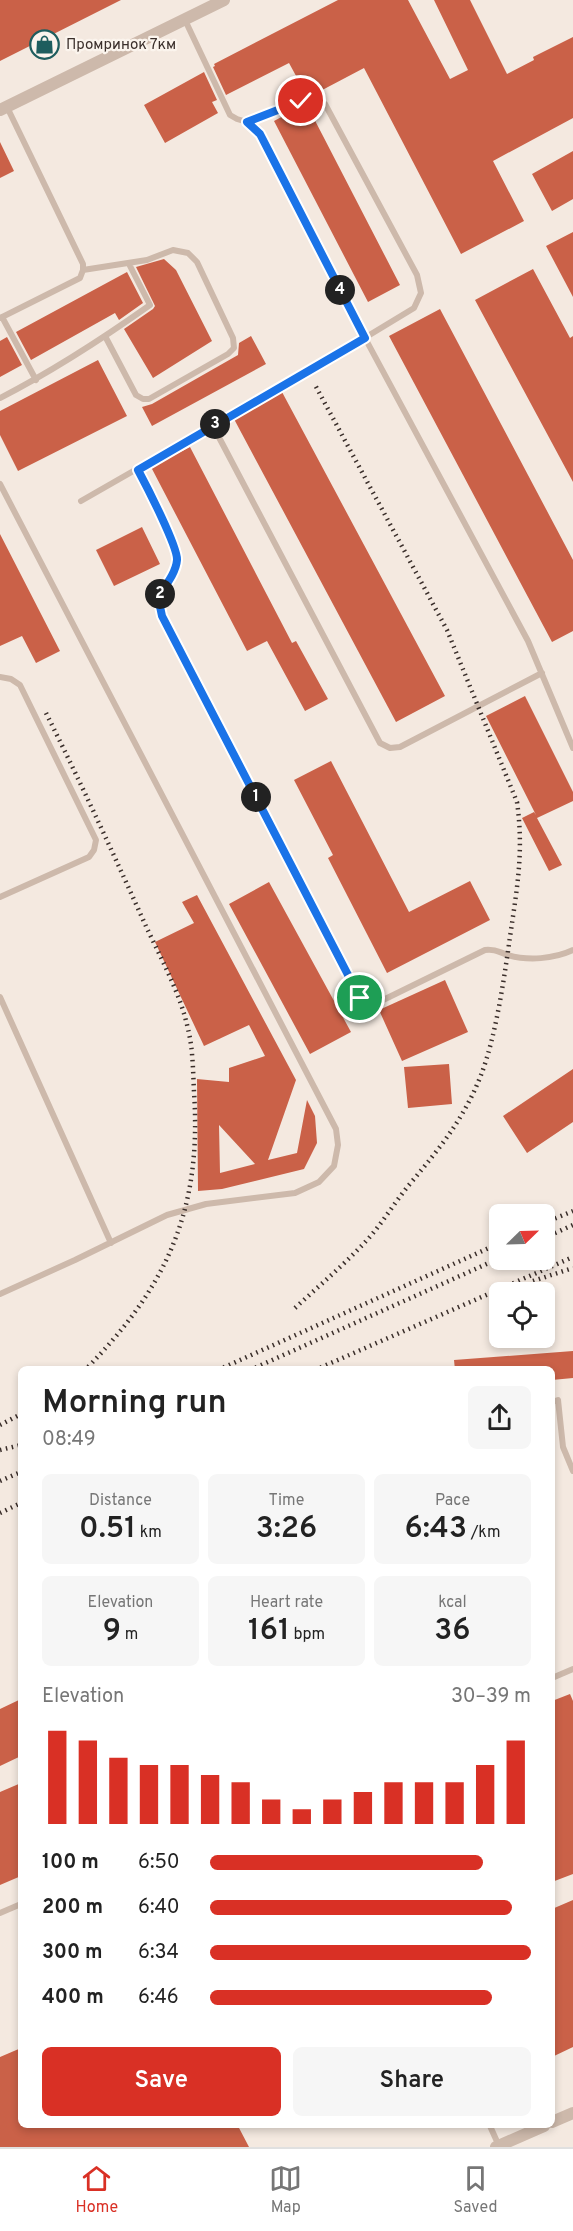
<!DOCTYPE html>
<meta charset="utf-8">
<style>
body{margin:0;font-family:Overpass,sans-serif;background:#f6f6f6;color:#222;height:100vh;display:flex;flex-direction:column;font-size:22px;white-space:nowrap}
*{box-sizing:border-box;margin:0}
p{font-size:20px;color:#767676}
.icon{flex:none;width:33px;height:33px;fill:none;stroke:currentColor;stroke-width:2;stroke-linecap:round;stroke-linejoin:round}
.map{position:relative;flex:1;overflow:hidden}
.details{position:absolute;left:18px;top:1366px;width:537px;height:762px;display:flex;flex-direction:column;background:#fff;border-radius:9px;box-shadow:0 3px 9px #0003}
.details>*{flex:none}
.needle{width:39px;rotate:67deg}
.fabs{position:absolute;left:489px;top:1204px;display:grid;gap:12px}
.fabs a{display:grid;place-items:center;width:66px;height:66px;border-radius:9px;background:#fff;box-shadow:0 3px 9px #0003;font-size:30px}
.pin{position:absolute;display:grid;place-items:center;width:51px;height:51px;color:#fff;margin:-26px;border:3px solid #fff;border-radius:50%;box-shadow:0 2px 6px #0007}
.km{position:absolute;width:30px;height:30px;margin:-15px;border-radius:50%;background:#222;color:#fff;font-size:16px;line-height:30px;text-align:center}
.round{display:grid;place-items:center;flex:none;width:63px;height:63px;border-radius:9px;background:#f6f6f6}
.headline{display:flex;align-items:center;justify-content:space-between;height:102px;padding:0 24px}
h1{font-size:33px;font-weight:600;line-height:45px}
.figures{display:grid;grid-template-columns:repeat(3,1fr);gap:9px;height:102px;padding:6px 24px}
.figures div{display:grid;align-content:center;border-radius:9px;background:#f6f6f6;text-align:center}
.figures b{font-size:30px;font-weight:600}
.figures small{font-size:16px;font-weight:400}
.figures p{font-size:16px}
.chart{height:168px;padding:12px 24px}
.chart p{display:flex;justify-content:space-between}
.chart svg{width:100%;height:108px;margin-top:6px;stroke:#d93025;stroke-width:6}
.button{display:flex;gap:12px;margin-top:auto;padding:12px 24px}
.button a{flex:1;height:69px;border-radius:9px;background:#d93025;color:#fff;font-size:24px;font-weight:600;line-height:69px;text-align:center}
.button a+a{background:#f6f6f6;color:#222}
ul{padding:0 24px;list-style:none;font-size:20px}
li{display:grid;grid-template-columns:96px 72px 1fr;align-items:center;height:45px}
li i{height:15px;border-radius:8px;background:#d93025}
.dock{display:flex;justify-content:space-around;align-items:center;height:84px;border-top:2px solid #e0e0e0;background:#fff;font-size:16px;color:#767676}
.dock a{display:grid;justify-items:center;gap:3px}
.dock .active{color:#d93025}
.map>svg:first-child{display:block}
</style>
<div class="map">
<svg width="573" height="2147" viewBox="0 0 573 2147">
<rect width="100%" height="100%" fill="#f4e9e0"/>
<!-- building -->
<path fill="#ca6148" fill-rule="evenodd" d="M0,0H121L0,61Z
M338,0H408L450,79L468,70L434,0H470L507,74L534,60L533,57L573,37V118L493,161L524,221L461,254L364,68L309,97L307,96L289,63L226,95L213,67L215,66L214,64Z
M204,72L217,100L212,102L218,113L165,143L144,105Z
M302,106L308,107L400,285L368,302L274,121Z
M0,142L14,171L0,178Z
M573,151V199L552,211L532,174Z
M573,232V297L546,246Z
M164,259L176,270L212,341L153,378L124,329L153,309L155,306L136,267Z
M533,269L570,338L573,336V482L475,300Z
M127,272L143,303L119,320L115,313L31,360L16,332Z
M440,309L573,560V631L552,642L389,336Z
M251,336L266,364L152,426L142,407L152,404L238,355L239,343Z
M7,337L22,365L0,377V341Z
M98,360L127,416L18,471L0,435V411Z
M282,392L445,696L396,722L234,419Z
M190,447L292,643L296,641L328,699L305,711L267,641L247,651L151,467Z
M142,527L160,564L114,586L96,550Z
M0,534L60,651L36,663L22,636L0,646Z
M525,696L573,792V801L537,818L562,865L549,871L522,818L534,812L536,815L486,716Z
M331,761L409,912L470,881L490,920L387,973L328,858L333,855L294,780Z
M269,882L351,1032L310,1054L229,904Z
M197,895L296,1080L268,1160L297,1153L307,1100L315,1116L317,1143L304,1169L222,1189L198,1191L197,1079L229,1082V1068L265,1056L249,1025L204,1046L155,942L194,923L182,902ZM219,1125L255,1164L220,1173Z
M445,980L468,1032L402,1061L379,1010Z
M449,1064L452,1104L408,1108L404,1067Z
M573,1069V1122L527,1153L503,1116Z
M573,1351V1378L552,1380V1370H455L454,1360Z
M570,1694L573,1701V1874L552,1882V1701Z
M21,1699V1756L0,1766V1709Z
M21,1783V1876L0,1885V1792Z
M573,1900V2047L552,2057V1909Z
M21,2048V2126H238L249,2147H0V2057Z"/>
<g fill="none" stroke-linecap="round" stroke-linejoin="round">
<!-- service -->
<path stroke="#cdb9ab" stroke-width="6" d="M185,20L230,115L237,119L247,122L260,134L365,338L528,641L573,748
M83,270L147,260L173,250L188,253L197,262L233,338L234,348L228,354L149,399H143L136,395L105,336
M2,317L36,380
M0,318L80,278L83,270V264L7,107
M0,398C53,371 102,339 150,305L129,264
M213,426L380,743L390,748L400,747L542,673
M138,469C146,485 178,547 177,560C176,573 165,586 158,597L162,617L360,998L370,1004L379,1002L485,950C497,949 498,952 508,955C528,961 554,959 573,950
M0,484L336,1129L338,1145L334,1166L319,1182L295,1193L206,1204L167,1215L75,1260L0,1294
M81,501L348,348L414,308L421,293L417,275L325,104L301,101L247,122
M0,677L11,679L20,685L96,840L94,850L89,857L0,897
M0,997L111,1243
M552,1402L558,1400L563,1447L573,1471
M552,1678L573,1669
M0,1913L21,1904
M490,2126L499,2146"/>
<!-- minor -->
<path stroke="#cdb9ab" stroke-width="12" d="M0,110L224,0
M552,2122L573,2113
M496,2147L544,2126"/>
<!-- rail -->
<path stroke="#3a2e2a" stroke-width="4.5" stroke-dasharray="1.5 4.5" stroke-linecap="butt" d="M46,713C81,783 113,853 145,924C160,957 180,992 188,1029C193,1049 193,1071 194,1092C202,1210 167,1287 85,1370
M544,1223L573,1211
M544,1238L573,1225
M533,1281L573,1268
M295,1308C320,1285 345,1264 368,1239C383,1222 395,1202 409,1185C439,1149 464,1119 481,1075C496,1036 504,979 510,937C517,888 524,852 517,802L447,630L314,383
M218,1370L500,1243
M250,1370L500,1258
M315,1370L573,1257
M0,1425L21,1414
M0,1450L21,1445
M0,1481L21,1472
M0,1513L21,1503"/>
</g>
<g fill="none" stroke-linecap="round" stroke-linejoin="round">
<defs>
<path id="route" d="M301,101L247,122L260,134L365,338L138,470C146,485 178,547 177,560C176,573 165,586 158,597L162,616L360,998"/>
</defs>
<!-- route casing -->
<use href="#route" stroke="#fff" stroke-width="12"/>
<!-- route -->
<use href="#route" stroke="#1a73e8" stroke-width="8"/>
</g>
<!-- icons -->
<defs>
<symbol id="shop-ring" viewBox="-11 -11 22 22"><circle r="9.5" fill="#fbf4ed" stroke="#1e5d5e" stroke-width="1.5"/><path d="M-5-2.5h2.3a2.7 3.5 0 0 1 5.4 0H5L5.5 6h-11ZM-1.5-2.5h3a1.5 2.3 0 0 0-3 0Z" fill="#1e5d5e"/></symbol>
</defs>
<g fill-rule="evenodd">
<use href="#shop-ring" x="28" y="28" width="33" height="33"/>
</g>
<g text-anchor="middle" stroke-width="4.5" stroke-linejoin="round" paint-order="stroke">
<!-- poi labels -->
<g font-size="15" fill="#3a2e2a" stroke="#fbf4ed" text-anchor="start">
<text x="66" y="49">Промринок 7км</text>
</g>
</g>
</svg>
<div class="fabs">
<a><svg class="needle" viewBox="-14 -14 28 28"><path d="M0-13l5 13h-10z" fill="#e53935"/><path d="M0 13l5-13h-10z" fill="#767676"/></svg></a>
<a><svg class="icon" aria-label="locate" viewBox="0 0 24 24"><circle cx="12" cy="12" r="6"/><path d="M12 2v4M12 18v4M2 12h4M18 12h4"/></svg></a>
</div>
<div class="pin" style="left:360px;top:998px;background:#1e9e55"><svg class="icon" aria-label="arrive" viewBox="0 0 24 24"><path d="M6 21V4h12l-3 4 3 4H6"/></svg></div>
<div class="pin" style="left:301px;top:101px;background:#d93025"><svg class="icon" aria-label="check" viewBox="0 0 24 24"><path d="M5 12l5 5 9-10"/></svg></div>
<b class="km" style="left:256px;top:797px">1</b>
<b class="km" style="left:160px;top:594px">2</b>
<b class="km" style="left:215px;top:424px">3</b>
<b class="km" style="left:340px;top:290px">4</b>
<section class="details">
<div class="headline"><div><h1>Morning run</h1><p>08:49</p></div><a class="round"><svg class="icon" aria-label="share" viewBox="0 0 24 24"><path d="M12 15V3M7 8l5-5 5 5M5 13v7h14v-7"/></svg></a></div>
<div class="figures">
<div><p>Distance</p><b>0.51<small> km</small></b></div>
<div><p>Time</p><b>3:26</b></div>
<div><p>Pace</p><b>6:43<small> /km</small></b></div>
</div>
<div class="figures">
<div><p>Elevation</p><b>9<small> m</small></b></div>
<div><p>Heart rate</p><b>161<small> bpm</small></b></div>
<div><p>kcal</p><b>36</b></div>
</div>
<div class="chart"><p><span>Elevation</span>30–39 m</p>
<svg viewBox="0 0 160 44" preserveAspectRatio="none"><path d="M5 44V6M15 44V10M25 44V17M35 44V20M45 44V20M55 44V24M65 44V27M75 44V34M85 44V38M95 44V34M105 44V31M115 44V27M125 44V27M135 44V27M145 44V20M155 44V10"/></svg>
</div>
<ul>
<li><b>100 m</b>6:50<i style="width:85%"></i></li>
<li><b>200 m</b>6:40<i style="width:94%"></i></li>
<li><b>300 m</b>6:34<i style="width:100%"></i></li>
<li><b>400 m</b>6:46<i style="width:88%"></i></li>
</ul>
<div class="button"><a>Save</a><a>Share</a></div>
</section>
</div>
<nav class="dock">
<a class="active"><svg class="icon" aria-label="home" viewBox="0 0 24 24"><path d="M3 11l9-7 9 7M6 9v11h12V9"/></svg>Home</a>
<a><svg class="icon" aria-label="map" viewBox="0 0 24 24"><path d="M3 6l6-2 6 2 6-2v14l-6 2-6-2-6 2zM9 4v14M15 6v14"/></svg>Map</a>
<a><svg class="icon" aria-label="saved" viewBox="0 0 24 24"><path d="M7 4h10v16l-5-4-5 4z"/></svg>Saved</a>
</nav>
